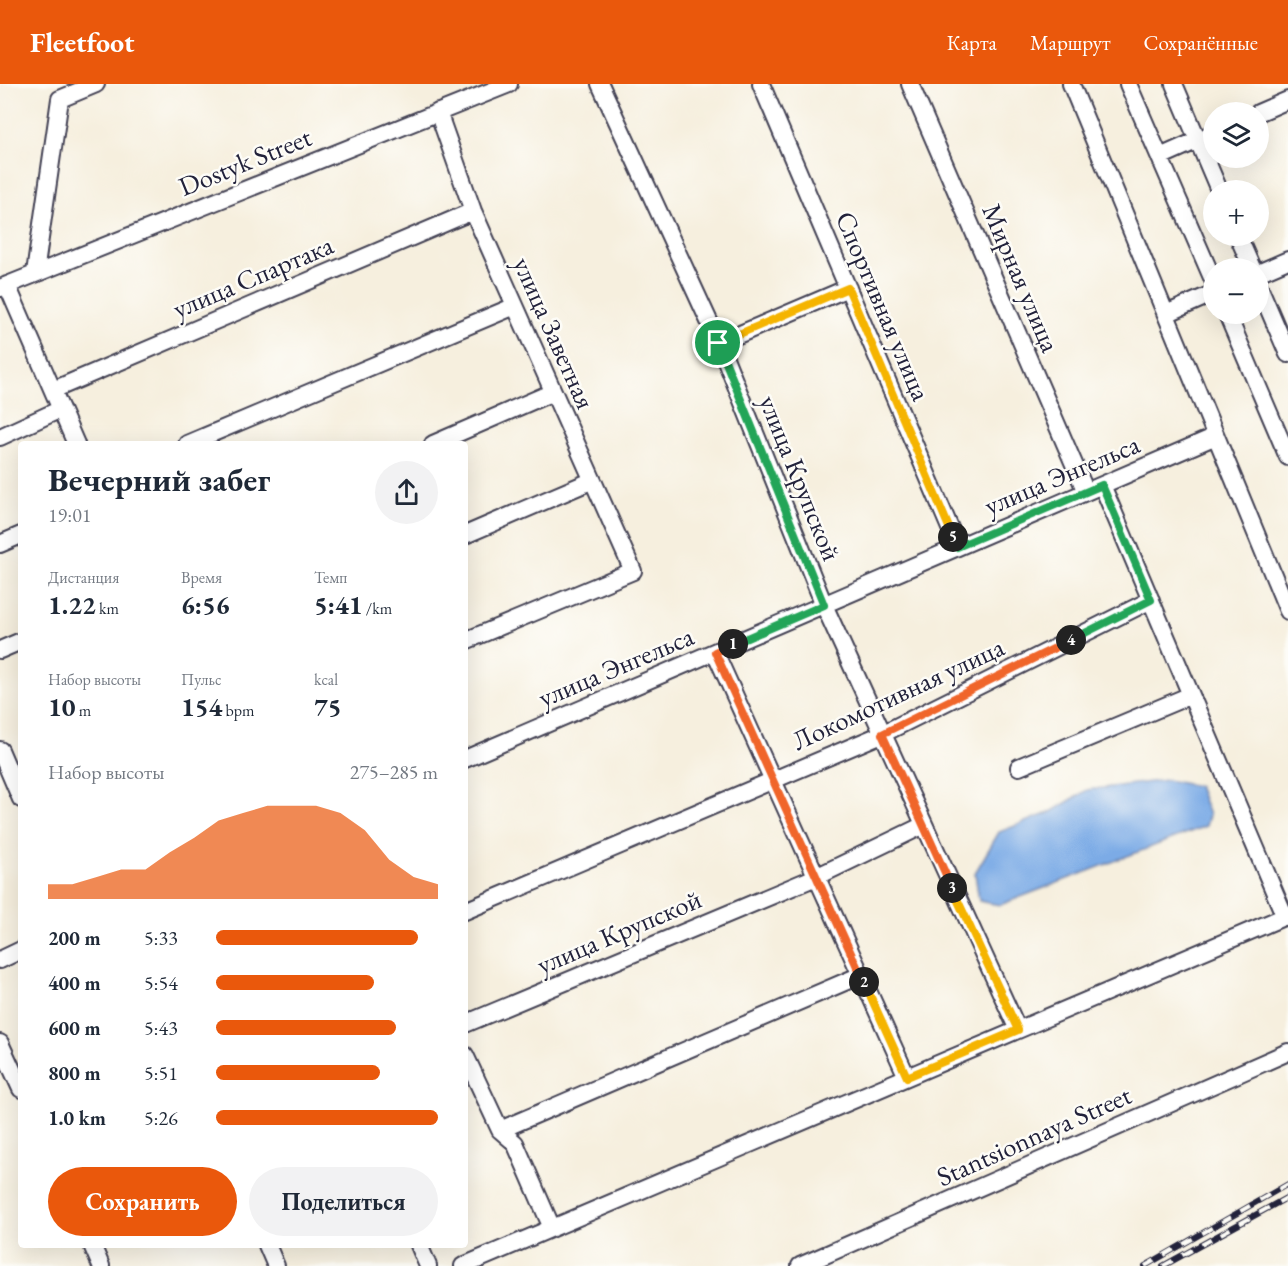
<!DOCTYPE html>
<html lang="ru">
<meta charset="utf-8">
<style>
body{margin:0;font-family:"EB Garamond",serif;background:#f2f2f3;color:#1f2937;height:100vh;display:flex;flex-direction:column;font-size:22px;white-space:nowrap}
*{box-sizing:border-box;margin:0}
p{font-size:20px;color:#747a83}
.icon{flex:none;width:33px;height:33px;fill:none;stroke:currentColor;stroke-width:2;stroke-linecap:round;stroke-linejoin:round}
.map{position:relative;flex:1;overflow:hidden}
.sheet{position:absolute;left:18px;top:357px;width:450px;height:807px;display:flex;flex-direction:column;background:#fff;border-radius:6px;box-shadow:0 6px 24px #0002}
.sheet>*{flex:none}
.tools{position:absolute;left:1203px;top:18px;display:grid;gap:12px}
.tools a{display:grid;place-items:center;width:66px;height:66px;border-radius:50%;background:#fff;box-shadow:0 6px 24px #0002;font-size:30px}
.pin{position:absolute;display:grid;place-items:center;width:51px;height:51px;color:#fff;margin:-26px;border:3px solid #fff;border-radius:50%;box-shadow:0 2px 6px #0007}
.km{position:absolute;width:30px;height:30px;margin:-15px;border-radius:50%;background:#222;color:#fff;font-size:16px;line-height:30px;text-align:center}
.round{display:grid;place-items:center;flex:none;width:63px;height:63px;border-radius:32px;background:#f2f2f3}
.headline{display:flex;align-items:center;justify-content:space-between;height:102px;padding:0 30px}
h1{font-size:33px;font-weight:700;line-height:45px}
.stats{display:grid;grid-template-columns:repeat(3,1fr);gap:9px;height:102px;padding:6px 30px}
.stats div{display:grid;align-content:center}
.stats b{font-size:26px;font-weight:700}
.stats small{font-size:16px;font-weight:400}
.stats p{font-size:16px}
.chart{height:168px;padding:12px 30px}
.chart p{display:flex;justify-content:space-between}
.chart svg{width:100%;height:108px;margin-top:6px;fill:#ea580c;opacity:.7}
.cta{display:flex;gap:12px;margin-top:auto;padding:12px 30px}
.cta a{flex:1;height:69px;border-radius:36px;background:#ea580c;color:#fff;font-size:24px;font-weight:700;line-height:69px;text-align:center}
.cta a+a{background:#f2f2f3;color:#1f2937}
ul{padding:0 30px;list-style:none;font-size:20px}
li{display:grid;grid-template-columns:96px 72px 1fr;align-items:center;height:45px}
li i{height:15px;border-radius:8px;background:#ea580c}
header{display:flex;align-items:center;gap:36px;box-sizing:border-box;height:84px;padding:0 30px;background:#ea580c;color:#fff}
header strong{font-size:28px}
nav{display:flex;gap:33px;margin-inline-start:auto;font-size:21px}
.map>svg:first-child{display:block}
</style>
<header>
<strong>Fleetfoot</strong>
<nav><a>Карта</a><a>Маршрут</a><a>Сохранённые</a></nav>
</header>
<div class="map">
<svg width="1288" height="1182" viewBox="0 0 1288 1182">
<rect width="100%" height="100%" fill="#fdfcf7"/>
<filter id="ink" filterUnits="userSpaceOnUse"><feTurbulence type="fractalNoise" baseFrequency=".0167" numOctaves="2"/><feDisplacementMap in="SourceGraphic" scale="12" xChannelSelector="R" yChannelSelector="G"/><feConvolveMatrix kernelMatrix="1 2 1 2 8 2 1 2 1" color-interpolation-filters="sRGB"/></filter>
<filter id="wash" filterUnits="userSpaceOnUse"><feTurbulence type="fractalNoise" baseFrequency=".008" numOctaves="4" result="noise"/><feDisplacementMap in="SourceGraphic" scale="24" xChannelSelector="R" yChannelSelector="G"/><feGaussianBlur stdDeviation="1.35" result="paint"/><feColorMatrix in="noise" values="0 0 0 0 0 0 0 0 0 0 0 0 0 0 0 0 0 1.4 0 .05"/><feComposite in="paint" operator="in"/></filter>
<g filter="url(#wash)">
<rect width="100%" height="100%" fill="#f6efde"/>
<!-- water -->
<path fill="#7cabe6" stroke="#4f6690" stroke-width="1.5" d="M1166,696L1198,702L1209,731L1206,742L1000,821L979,817L975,789L999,748L1051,728L1087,706Z"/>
</g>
<g filter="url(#ink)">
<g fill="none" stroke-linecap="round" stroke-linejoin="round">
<defs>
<path id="minor" d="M600,0L719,259L824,521L1018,946
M761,0L958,463
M910,0L1086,408
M1071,0L1288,527
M1128,0L1214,198
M1174,0L1219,106
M438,28L473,127L633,487L465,557
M1258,29L1288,16
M1160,73L1214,49
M1238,152L1252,184
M35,189L60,15L96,0
M1258,189L1288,176
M1258,200L1288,270
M7,201L76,360
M0,204L509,0
M1166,230L1214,209
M1227,230L1288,373
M719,259L848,204
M53,306L473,127
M0,353L61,325
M187,360L515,222
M433,360L553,308
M1102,401L1285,833
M465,451L591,397
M0,460L21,451
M0,566L21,557
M715,568L907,993
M0,666L21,715
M465,675L1216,352
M1019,683L1191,611
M465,827L882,650L1151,516
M0,876L21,866
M465,940L816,793L924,741
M0,959L21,1005
M465,971L500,1046L515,1059L552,1144
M500,1046L861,891
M92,1161L101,1182
M267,1161L276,1182
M419,1161L428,1182
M463,1182L1288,831
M800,1182L1288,968"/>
</defs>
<!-- minor casing -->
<use href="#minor" stroke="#424153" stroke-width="20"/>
<!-- minor -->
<use href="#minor" stroke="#fff" stroke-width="16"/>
<defs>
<path id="rail" d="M1145,1182L1288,1100
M1163,1182L1288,1113"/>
</defs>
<!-- rail casing -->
<use href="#rail" stroke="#22223b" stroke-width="6"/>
<!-- rail -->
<use href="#rail" stroke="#fdfcf7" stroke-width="4" stroke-dasharray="11" stroke-linecap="butt"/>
</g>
</g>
<g fill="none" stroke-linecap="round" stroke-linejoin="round" filter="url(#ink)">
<defs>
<path id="split-1" d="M718,259L824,521L733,560"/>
<path id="split-2" d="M733,560L715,568L864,898"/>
<path id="split-3" d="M864,898L907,993L1018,946L952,804"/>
<path id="split-4" d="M952,804L882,650L1071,556"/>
<path id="split-5" d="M953,453L957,463L1102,401L1151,516L1071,556"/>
<path id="split-6" d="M718,259L848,204L953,453"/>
</defs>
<!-- split-1 casing -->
<use href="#split-1" stroke="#fff" stroke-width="12"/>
<!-- split-2 casing -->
<use href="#split-2" stroke="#fff" stroke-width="12"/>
<!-- split-3 casing -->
<use href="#split-3" stroke="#fff" stroke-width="12"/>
<!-- split-4 casing -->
<use href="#split-4" stroke="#fff" stroke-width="12"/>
<!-- split-5 casing -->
<use href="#split-5" stroke="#fff" stroke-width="12"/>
<!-- split-6 casing -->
<use href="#split-6" stroke="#fff" stroke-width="12"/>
<!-- split-1 -->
<use href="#split-1" stroke="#22a559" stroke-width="8"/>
<!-- split-2 -->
<use href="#split-2" stroke="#f0652b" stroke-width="8"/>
<!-- split-3 -->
<use href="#split-3" stroke="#f5b400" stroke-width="8"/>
<!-- split-4 -->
<use href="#split-4" stroke="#f0652b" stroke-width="8"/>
<!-- split-5 -->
<use href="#split-5" stroke="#22a559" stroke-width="8"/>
<!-- split-6 -->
<use href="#split-6" stroke="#f5b400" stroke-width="8"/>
</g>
<g text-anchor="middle" stroke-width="5" stroke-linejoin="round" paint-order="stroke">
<!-- street labels -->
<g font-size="27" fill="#22223b" stroke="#fdfcf7">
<text transform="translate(245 78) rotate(-22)" y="9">Dostyk Street</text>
<text transform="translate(253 193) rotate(-23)" y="9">улица Спартака</text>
<text transform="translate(1021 194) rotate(67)" y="9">Мирная улица</text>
<text transform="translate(883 222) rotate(67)" y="9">Спортивная улица</text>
<text transform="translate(554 249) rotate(66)" y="9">улица Заветная</text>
<text transform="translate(1062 391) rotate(-23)" y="9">улица Энгельса</text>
<text transform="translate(800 394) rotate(68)" y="9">улица Крупской</text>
<text transform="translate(616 583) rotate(-23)" y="9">улица Энгельса</text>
<text transform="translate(898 610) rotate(-25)" y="9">Локомотивная улица</text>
<text transform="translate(619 848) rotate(-23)" y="9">улица Крупской</text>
<text transform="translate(1034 1052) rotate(-24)" y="9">Stantsionnaya Street</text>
</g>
</g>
</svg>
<div class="tools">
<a><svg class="icon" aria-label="layers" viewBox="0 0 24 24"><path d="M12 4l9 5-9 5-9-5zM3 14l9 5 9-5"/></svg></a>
<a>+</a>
<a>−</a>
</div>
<div class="pin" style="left:718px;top:259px;background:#1e9e55"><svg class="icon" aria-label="arrive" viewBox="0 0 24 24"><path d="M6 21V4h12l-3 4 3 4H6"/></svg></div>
<b class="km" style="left:733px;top:560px">1</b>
<b class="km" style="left:864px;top:898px">2</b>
<b class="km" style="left:952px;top:804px">3</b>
<b class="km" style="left:1071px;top:556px">4</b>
<b class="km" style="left:953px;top:453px">5</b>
<section class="sheet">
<div class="headline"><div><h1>Вечерний забег</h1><p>19:01</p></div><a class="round"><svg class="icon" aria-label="share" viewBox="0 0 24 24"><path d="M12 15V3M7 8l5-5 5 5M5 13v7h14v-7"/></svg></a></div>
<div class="stats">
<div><p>Дистанция</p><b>1.22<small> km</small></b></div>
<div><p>Время</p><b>6:56</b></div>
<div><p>Темп</p><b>5:41<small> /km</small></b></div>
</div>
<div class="stats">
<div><p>Набор высоты</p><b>10<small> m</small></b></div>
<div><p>Пульс</p><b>154<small> bpm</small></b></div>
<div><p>kcal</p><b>75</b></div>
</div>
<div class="chart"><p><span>Набор высоты</span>275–285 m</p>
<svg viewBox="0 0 160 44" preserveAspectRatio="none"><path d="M0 44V38L10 38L20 35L30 32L40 32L50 25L60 19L70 12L80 9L90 6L100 6L110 6L120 9L130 16L140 28L150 35L160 38V44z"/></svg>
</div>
<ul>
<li><b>200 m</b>5:33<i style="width:91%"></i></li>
<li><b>400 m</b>5:54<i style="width:71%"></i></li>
<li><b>600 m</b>5:43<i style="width:81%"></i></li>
<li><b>800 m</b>5:51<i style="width:74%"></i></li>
<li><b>1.0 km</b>5:26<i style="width:100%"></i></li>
</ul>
<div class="cta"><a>Сохранить</a><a>Поделиться</a></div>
</section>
</div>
